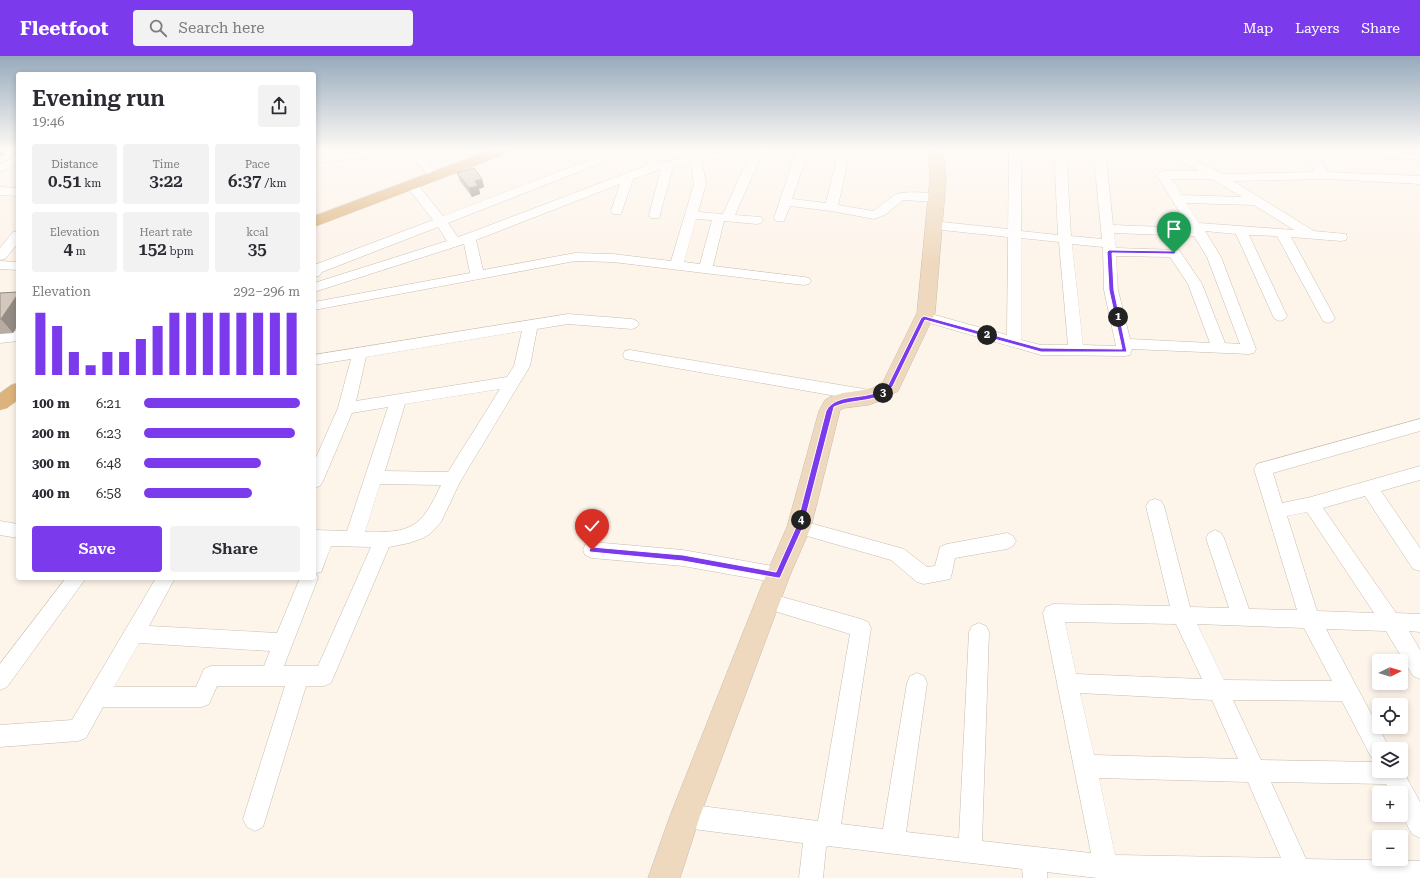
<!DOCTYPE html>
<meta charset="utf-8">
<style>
body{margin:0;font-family:"Roboto Serif",serif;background:#f2f2f3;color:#2b2b33;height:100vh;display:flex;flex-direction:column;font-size:15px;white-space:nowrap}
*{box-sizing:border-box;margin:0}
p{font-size:13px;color:#7c7c81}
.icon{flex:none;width:22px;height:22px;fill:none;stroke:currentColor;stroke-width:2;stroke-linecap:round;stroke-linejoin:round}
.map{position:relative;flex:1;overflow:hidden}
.side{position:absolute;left:16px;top:16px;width:300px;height:508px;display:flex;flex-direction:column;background:#fff;border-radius:4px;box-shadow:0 2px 6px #0003}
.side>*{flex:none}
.needle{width:26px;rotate:85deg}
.tools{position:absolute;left:1372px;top:598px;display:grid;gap:8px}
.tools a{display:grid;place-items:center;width:36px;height:36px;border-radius:4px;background:#fff;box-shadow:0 2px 6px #0003;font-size:20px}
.pin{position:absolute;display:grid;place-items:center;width:34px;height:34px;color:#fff;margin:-41px -17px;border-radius:50% 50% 50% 0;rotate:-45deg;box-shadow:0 0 4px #0007}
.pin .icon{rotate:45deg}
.km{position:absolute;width:20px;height:20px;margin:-10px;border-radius:50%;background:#222;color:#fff;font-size:11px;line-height:20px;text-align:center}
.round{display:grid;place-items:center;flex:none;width:42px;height:42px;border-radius:4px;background:#f2f2f3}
.summary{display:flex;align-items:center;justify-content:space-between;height:68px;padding:0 16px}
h1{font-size:22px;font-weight:600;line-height:30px}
.figures{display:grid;grid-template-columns:repeat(3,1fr);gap:6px;height:68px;padding:4px 16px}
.figures div{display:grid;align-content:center;border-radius:4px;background:#f2f2f3;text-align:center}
.figures b{font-size:17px;font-weight:600}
.figures small{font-size:11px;font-weight:400}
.figures p{font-size:11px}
.chart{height:112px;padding:8px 16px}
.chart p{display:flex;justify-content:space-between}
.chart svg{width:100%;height:72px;margin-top:4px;stroke:#7c3aed;stroke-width:6}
.primary-button{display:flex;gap:8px;margin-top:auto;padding:8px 16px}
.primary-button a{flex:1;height:46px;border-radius:4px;background:#7c3aed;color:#fff;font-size:16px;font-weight:600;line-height:46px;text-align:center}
.primary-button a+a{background:#f2f2f3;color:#2b2b33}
ul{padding:0 16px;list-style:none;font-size:13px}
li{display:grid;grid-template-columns:64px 48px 1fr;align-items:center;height:30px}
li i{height:10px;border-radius:5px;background:#7c3aed}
header{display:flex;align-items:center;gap:24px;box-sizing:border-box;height:56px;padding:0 20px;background:#7c3aed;color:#fff}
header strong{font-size:19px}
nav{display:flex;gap:22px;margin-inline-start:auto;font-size:14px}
.search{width:280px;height:36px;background:#f2f2f3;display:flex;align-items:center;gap:10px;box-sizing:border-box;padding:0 14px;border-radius:4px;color:#7c7c81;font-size:15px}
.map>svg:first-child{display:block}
</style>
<header>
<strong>Fleetfoot</strong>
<div class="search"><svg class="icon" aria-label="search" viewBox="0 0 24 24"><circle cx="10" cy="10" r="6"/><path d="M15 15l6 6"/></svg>Search here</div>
<nav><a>Map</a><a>Layers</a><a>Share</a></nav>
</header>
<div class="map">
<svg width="1420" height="822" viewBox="0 0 1420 822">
<rect width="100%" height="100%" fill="#fdf4ea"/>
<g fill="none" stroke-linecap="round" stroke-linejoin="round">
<defs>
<path id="street" d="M363,93H375L371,101L314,107V101L362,96Z
M406,93H418L438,117L440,119L438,121H430Z
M618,93H634L632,95L448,167L458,181L464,179L648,109L645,104L649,93H661L657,104L658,107L691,101L693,93H705L703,99L736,94L756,93H893L891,95L887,96L850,97L838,149L873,155L896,138C909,135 927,136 940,139L942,142L940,145L936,146L903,144L885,159L874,163L831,155L790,150L784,165H776L774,162L795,99L761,100L735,159L761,161L763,164L761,167L757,168L724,165L713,210L804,221L809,222L811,225L809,228L804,229L613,206L575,205L314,254V246L470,217L464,188L314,236V227L447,185L438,171L322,216L319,220L314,221V209L433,164L407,131L405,128L407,125H415L443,160ZM838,98L826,147L792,143L807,99ZM736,100H749L723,158L698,156L706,128L702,106ZM691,108L694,128L671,205L613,198L575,197L483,214L476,184L620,128L611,155L613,158H621L633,123L661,113L649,159L651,162H659L673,111ZM696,163L712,164L700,208L684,206Z
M1009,93H1021V175L1058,179L1054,93H1066L1071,180L1102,183L1093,93H1105L1113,169L1189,172L1157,119L1159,117L1163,115H1199L1162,95L1160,93H1174L1222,118L1315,116L1303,94L1316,93L1315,94L1327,116L1420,120V128L1330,123L1233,125L1314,175L1346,178L1347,181L1346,184L1341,185L1291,181L1335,262L1333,265L1328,267L1323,265L1277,180L1249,179L1287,260L1285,263L1280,265L1275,263L1273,260L1236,178L1205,175L1221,201L1256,293L1254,297L1249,298L1132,293L1130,299L1125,300L1041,299L919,264L917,261L919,258L924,256L1007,279L1008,181L933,173L929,172L927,169L929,166L933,165L1008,173ZM1171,123H1212L1242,141L1182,139ZM1186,147L1254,149L1294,174L1199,167ZM1114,177L1194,180L1207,201L1240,288L1225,287L1202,228L1179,194L1116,192ZM1021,182L1059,186L1068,289H1041L1021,284ZM1072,188L1103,191L1104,234L1116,290L1083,289ZM1116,200L1170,201L1188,228L1210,287L1130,283L1118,234Z
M1322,93H1366L1420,98V104L1328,96L1324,95Z
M18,100V108L0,116V108Z
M0,131L18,132V140L0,139Z
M18,175V187L5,203L0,204V192L13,176Z
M0,205L18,206V214L0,213Z
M568,258L632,263L637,265L639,268L637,271L632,273L568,268L537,273L530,310L460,426L441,466L430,478L423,482L409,487L389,491L331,627L324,630H306L263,771L255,775L247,771L243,763L285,630H217L209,648L202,651H103L86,682L78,685L0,691V669L72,664L156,522H175L149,570L277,577L300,522H314V474L347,475L388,351L352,357L323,425L320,430L314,432V406L338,352L351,303L314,309V299ZM522,275L514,310L507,321L356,345L366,301ZM500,333L448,416L385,415L405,348ZM380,428L441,429C421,472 412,477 365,476ZM331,490L371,491L318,610H284L318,522L316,517L321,516ZM139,587L270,595L264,610H211L204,613L196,631H114Z
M18,275V285L0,287V277Z
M630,294L870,334L876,336L878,340L876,344L870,346L625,303L623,299L625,295Z
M1420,363V375L1273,417L1282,447L1311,441L1420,410V424L1381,435L1420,492V515L1413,513L1365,440L1323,452L1396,557L1420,558V576L1409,575L1420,594V623L1413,620L1386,575L1326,573L1390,693H1379V704L1371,701L1342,645L1233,644L1261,704L1379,706V715H1401V711L1420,746V782L1412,778L1401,758V737H1390L1386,728L1271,726L1306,803L1420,805V822H1097L1047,816V822H1023L1022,813L828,790L826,791L823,822H799L803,787L685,772L677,768L673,760L677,752L685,748L818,765L850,578L761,551L758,545L761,539L768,537L861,563L868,566L871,572L841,768L883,773L907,627L910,620L917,617L924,620L927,627L906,776L959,782L969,576L972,570L979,567L986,570L989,576L982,785L1091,797L1043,557L1046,551L1053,548L1170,550L1146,450L1149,445L1155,443L1161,445L1164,450L1190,551L1229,552L1206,482L1209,477L1215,474L1221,477L1224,482L1249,553L1297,554L1254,413L1257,408ZM1307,456L1374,557L1317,555L1287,460ZM1065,566L1176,568L1202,623L1076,618ZM1197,568L1304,572L1332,625L1224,624ZM1080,637L1212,644L1238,703L1094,699ZM1099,722L1248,726L1281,802L1115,799Z
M799,464L904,493L927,511L935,510L940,491L947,488L1007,477L1013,480L1016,485L1013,490L1007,493L955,502L952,517L950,523L924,528L917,526L891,504L793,476L790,471L793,466Z
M0,465L18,468V482L0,479Z
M592,486L683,494L778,511L785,513L787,519L785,525L778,527L683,510L592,502L585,499L583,494L585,489Z
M66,522H86L7,631L0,634V608Z"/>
<path id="secondary" d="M929,93H943L946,122L935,257L898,335L883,344L868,349L844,352L840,354L811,471L790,519L700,760L680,822H648L670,760L766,519L787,471L819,355L825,344L830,341L843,337L871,333L883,326L917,257L930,122Z"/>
<path id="primary" d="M493,93H513L511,96L314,171V160Z
M18,327V344L7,352L0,354V337L11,329Z"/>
</defs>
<!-- street casing -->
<use href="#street" stroke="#c7bcb0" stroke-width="1"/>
<!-- secondary casing -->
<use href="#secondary" stroke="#c7bcb0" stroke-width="1"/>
<!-- primary casing -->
<use href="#primary" stroke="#d7d6d5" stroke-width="1"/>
<!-- street -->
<use href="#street" fill="#fff" fill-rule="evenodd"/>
<!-- secondary -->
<use href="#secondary" fill="#eed9be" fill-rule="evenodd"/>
<!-- primary -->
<use href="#primary" fill="#dcb37c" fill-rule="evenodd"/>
</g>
<!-- wall -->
<path fill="#b6aca2" d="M10,93H18V98L12,96Z
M457,117L482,123L484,131L479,133L480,138L472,141L460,125Z
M18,236V269L13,277L0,278V237Z"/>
<!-- shaded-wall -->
<path fill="#948c84" d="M2,94L5,98L0,101V95Z
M482,123L484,131L479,133L480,138L472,141L469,132L475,125Z
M18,238V269L13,277L1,263Z"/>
<!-- building -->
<path fill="#d4c8bc" stroke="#948c84" d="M474,112L482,123L475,125L478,130L469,132L457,117Z
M18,236V238L1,263H0V237Z"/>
<!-- sky -->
<linearGradient id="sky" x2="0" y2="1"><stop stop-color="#96aabc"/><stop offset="0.45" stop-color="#fefaf6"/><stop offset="1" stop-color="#fefaf6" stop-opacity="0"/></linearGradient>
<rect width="1420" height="208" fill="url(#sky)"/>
<!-- route -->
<path fill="#7c3aed" stroke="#fff" d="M1109,194L1174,195L1176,197L1174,198L1112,197L1114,234L1127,296H1041L925,264L893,330C880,348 853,342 834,351L803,471L780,522H778L683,505L590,496L589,494L592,491L683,499L776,516L796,471L826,355C837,334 871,347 888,329L921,262L924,260L1041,292L1122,293L1109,234L1107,196Z"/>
</svg>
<div class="tools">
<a><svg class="needle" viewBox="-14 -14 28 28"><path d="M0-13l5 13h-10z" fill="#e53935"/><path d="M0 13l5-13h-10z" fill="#7c7c81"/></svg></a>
<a><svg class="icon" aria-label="locate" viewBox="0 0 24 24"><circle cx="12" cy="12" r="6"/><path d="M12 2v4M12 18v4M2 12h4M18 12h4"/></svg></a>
<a><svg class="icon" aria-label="layers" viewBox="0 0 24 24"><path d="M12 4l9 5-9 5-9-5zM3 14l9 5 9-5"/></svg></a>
<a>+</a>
<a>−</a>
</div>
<div class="pin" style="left:1174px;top:197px;background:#1e9e55"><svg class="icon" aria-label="arrive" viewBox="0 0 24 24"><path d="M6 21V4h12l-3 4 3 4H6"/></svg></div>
<div class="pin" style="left:592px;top:494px;background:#d93025"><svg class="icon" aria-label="check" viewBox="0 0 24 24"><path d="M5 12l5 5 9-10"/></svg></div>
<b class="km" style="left:1118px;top:261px">1</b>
<b class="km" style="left:987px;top:279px">2</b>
<b class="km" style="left:883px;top:337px">3</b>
<b class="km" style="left:801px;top:464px">4</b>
<section class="side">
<div class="summary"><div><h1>Evening run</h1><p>19:46</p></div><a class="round"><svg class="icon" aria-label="share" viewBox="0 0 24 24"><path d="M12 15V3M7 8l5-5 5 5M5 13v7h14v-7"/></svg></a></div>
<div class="figures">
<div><p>Distance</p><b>0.51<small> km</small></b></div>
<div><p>Time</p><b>3:22</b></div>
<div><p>Pace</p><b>6:37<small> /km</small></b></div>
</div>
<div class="figures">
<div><p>Elevation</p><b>4<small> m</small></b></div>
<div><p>Heart rate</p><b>152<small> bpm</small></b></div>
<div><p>kcal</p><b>35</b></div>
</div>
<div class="chart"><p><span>Elevation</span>292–296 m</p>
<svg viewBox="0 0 160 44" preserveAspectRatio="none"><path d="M5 44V6M15 44V14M25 44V30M35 44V38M45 44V30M55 44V30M65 44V22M75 44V14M85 44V6M95 44V6M105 44V6M115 44V6M125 44V6M135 44V6M145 44V6M155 44V6"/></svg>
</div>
<ul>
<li><b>100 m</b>6:21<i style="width:100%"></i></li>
<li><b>200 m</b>6:23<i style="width:97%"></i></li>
<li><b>300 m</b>6:48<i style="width:75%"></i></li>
<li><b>400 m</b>6:58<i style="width:69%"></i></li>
</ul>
<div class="primary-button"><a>Save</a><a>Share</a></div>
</section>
</div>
